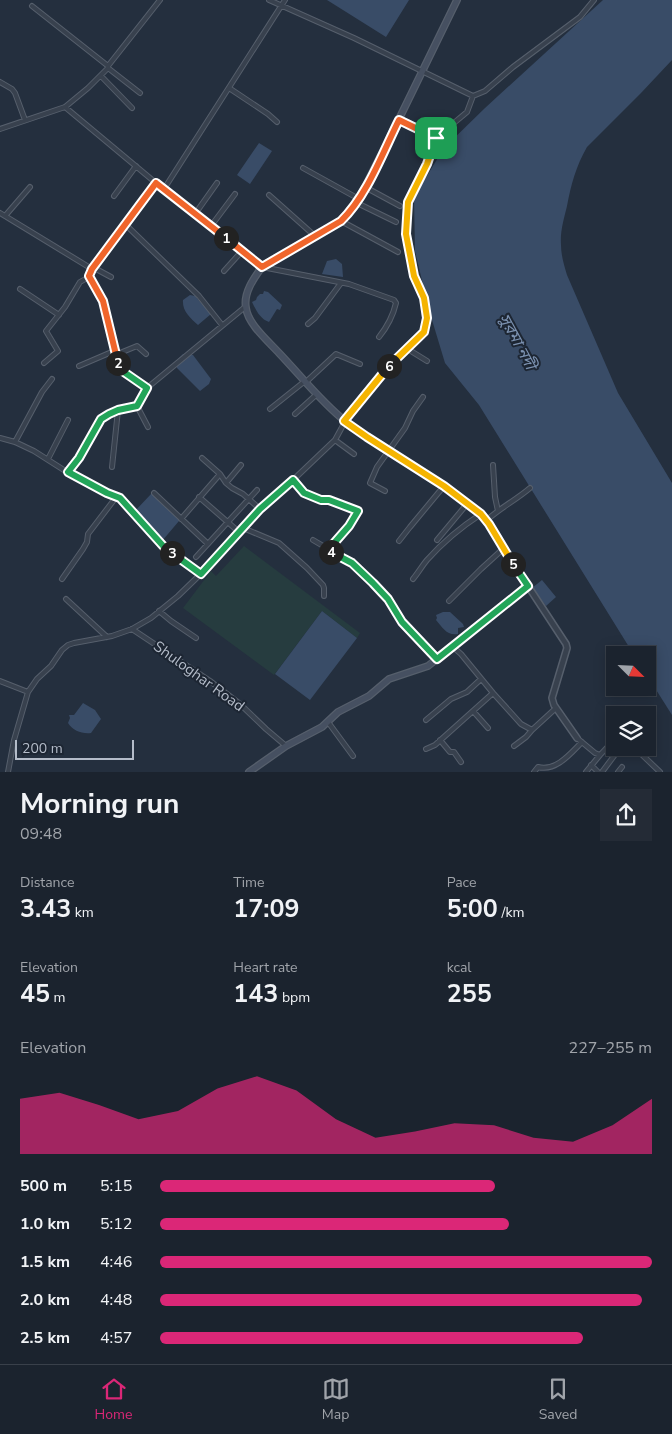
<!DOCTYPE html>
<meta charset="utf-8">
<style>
body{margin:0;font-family:"Nunito Sans","Noto Sans Bengali",sans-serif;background:#242b36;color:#f1f3f6;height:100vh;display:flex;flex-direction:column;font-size:19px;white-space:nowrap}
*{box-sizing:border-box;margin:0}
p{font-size:16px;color:#a0a4aa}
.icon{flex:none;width:28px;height:28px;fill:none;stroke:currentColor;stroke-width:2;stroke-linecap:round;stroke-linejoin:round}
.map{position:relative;height:772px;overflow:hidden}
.details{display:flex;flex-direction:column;background:#1b232e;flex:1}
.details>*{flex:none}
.needle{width:32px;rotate:114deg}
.fabs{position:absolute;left:606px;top:646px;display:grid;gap:10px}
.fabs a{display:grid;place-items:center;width:50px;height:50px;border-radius:0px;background:#1b232e;box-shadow:0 2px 12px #0003,0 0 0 1px #39404a;font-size:25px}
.scale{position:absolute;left:15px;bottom:12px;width:119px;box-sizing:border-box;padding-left:5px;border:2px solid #b4bcc9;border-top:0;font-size:14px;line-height:18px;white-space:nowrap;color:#b4bcc9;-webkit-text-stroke:4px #1d2633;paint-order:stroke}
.pin{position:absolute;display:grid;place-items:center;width:42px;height:42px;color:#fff;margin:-21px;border-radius:10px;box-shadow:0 2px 8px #0006}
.km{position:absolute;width:25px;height:25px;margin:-12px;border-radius:50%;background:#222;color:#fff;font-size:14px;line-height:25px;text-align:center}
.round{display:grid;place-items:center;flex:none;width:52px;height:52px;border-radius:0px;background:#242b36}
.head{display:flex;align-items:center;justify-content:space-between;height:85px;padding:0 20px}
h1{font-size:28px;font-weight:700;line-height:38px}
.figures{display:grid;grid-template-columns:repeat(3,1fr);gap:8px;height:85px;padding:5px 20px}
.figures div{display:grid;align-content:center}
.figures b{font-size:25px;font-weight:700}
.figures small{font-size:14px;font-weight:400}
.figures p{font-size:14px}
.chart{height:140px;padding:10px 20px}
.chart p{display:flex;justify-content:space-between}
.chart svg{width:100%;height:90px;margin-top:5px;fill:#db2777;opacity:.7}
ul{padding:0 20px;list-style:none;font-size:16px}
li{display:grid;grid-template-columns:80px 60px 1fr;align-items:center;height:38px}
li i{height:12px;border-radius:6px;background:#db2777}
.tab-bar{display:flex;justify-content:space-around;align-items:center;height:70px;border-top:1px solid #39404a;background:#1b232e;font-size:14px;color:#a0a4aa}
.tab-bar a{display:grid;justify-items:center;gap:2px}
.tab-bar .selected{color:#db2777}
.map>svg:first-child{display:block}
</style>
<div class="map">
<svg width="672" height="772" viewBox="0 0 672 772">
<rect width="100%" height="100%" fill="#242f3e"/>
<!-- green -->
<path fill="#263c3f" d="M244,546L360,633L357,638L322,611L274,675L183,608L211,571L216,576Z"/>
<!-- water -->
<path fill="#394c67" d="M327,0H409L386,37Z
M603,0H672V60L641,93L587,147C576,166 571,185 567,206C564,219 560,231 561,245C561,255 564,265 567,275L618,393L672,483V715L648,677V655H634L479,405L445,363L429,310L415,251L414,197L444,148L485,108Z
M259,143L272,151L250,184L237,175Z
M336,259L342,264L343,277L322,274L327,261Z
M264,291L268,292L282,305L280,310L277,309L269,322C260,319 256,310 252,302L256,300L257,297L260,294H263Z
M190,295L195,296L211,314L198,325C190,318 182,311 183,300Z
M183,354L193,355L211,379L209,384L200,391L177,368L176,361Z
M152,493L179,518V521L162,541L135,511Z
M542,580L556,597L546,606L532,588Z
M322,611L357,638L310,700L275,674Z
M443,612H450L463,624L464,627L458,628V634C447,636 443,628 436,620L437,618L436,615Z
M83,703L95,710L101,719L91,733C82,734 73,731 68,723L70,718L69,715H74Z"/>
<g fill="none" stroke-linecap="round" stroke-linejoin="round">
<defs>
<path id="minor" d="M269,0L354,38L473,96
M32,6L108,66
M108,68L140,93
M101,76L132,108
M0,82L12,89L15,93L25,120
M229,88L268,114L277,122
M65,107L156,183L262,267L349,284L394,300L396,303C393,316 387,327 379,337
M399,119L436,138
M0,129L65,107L88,88L108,68V66L160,0
M303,168L359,199
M365,187L400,206
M164,189L285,0
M269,195L315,236
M114,196L136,166
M357,203L396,222
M0,213L92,269L98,270L111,277
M195,214L217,183
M5,216L30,187
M341,221L398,252
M126,225L199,296L222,325
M211,226L235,194
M224,271L242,251
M89,277L103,301L115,355L121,370L147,388
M20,289L59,315
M308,324L315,318L341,283
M406,348L427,361
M115,355L137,346L146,354
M44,363L58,351L46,331L65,307L80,282L89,277L92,269L156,183
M79,366L114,351
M306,382L336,354L360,364
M270,409L305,381
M295,414L317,394
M148,427L137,406L147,388L245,307
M0,438L15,442L34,451L78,479L107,493L120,497L165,548L201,574
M335,440L354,454
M15,442L42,392L52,379
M202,458L220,474L226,483L232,488L243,494L260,509
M48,459L68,420
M493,465L495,497L498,511
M112,467L118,410
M68,472L79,458L101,419L109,414L118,410L137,406
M293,480L304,493L321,499H329L358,511L349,526L328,550
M226,483L241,465
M385,491L370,483L377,467L405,428L413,411L423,397
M154,493L208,544
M199,497L239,532
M181,519L220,474
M487,520C500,508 516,500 530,488
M243,528L279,543L307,568L323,585L324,588V596
M313,540L352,563L373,583L387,599L403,622L437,659
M437,540L467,504
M399,541L410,527L444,486
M196,557L257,490
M62,579L83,549L87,542L88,534L117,496
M413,579C418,573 422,566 427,560C443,542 461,527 481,514
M66,599L107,637
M449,601L481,569L504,548
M159,611L171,621L196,638
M132,629L210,681L240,704L266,729L286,746
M0,681L28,692
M493,693L521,724L532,730
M473,711L488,728
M426,720L451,699L467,692L481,679
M328,722L353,756
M577,738L595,753L600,755L615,739
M440,740L450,752H454L461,762
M514,746L526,737L532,730L556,708
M635,748L660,772
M426,749L435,745L493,693L461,654L453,647
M591,765L598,772
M8,772L14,740L28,692L37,679L51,666L62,650L68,645L74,643L112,636L132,629L151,618L178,596L213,562L260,509L293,480L335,440L341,429L345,421L385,369L424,332L427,318L424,298L414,276L405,234L408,202L427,164L436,138L467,112L473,96L485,91L513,67L580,17L594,0
M534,772L538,767C556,772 571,753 582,742
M586,772L600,755
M602,772L620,748
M618,772L622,767"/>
<path id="tertiary" d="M528,586L566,644L567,648L552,698L554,705L577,738"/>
<path id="secondary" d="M249,772L286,746L322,727L338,712L369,696L389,679L428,666L528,586C522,578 516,570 511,561C501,546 494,526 480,514C438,478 388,455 345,421C321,402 301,376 279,353C268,341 248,324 246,308C243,293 254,278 262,267L341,221L357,203L399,119L457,0"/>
</defs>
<!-- minor casing -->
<use href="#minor" stroke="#565f6c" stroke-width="6"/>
<!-- tertiary casing -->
<use href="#tertiary" stroke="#565f6c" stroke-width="8"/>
<!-- secondary casing -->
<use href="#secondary" stroke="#565f6c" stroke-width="8"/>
<!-- minor -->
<use href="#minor" stroke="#38414e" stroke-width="4"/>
<!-- tertiary -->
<use href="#tertiary" stroke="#38414e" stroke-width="5"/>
<!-- secondary -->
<use href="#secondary" stroke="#465061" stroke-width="5.5"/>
</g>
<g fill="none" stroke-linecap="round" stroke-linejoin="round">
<defs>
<path id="split-1" d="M226,238L262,267L341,221C367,196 383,152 399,120L436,138"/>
<path id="split-2" d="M118,363L103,301L89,276L92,269L156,183L226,238"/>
<path id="split-3" d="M118,363L121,370L147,388L137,406L118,410L109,414L101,419L79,458L68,472L107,493L120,498L165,548L172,553"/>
<path id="split-4" d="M172,553L201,574L260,509L293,480L304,493L321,500H329L358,511L349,526L328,550L331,552"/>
<path id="split-5" d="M331,552L352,563L373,583L388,599L402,622L437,659L528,586L513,564"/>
<path id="split-6" d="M389,366L344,421L367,437L444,486L481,514L489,524L513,564"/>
<path id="split-7" d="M389,366L424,332L427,318L424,298L414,276L406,234L408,202L427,164L436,138"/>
</defs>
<!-- split-1 casing -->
<use href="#split-1" stroke="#fff" stroke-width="10"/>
<!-- split-2 casing -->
<use href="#split-2" stroke="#fff" stroke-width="10"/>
<!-- split-3 casing -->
<use href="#split-3" stroke="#fff" stroke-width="10"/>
<!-- split-4 casing -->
<use href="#split-4" stroke="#fff" stroke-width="10"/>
<!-- split-5 casing -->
<use href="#split-5" stroke="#fff" stroke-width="10"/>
<!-- split-6 casing -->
<use href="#split-6" stroke="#fff" stroke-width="10"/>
<!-- split-7 casing -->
<use href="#split-7" stroke="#fff" stroke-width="10"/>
<!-- split-1 -->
<use href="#split-1" stroke="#f0652b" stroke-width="6"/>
<!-- split-2 -->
<use href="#split-2" stroke="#f0652b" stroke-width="6"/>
<!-- split-3 -->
<use href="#split-3" stroke="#22a559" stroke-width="6"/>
<!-- split-4 -->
<use href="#split-4" stroke="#22a559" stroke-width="6"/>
<!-- split-5 -->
<use href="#split-5" stroke="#22a559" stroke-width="6"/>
<!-- split-6 -->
<use href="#split-6" stroke="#f5b400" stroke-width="6"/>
<!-- split-7 -->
<use href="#split-7" stroke="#f5b400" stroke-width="6"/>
</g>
<g text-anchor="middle" stroke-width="4" stroke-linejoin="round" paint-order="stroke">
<!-- street labels -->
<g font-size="15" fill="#b4bcc9" stroke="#1d2633">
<text transform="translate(199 676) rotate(36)" y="5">Shuloghar Road</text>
</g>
<!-- water labels -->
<g font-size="16" font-style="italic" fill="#7c92b1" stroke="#1d2633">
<text transform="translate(518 341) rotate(62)" y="6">সুরমা নদী</text>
</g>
</g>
</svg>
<div class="fabs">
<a><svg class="needle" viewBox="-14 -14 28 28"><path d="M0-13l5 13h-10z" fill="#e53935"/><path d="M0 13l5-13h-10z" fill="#a0a4aa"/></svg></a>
<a><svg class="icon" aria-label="layers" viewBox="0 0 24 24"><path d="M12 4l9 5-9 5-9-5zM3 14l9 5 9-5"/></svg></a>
</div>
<div class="scale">200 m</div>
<div class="pin" style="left:436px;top:138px;background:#1e9e55"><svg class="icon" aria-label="arrive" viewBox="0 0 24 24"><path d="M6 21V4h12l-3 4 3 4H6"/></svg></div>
<b class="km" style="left:226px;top:238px">1</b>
<b class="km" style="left:118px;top:363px">2</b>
<b class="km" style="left:172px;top:553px">3</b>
<b class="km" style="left:331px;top:552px">4</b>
<b class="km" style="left:513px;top:564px">5</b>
<b class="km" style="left:389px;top:366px">6</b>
</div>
<section class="details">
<div class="head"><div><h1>Morning run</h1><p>09:48</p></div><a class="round"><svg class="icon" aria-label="share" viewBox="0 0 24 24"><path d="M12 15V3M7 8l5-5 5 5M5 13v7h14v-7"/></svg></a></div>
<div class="figures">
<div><p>Distance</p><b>3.43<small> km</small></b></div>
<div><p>Time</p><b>17:09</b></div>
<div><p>Pace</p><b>5:00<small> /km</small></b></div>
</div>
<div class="figures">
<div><p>Elevation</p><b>45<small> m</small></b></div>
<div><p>Heart rate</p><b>143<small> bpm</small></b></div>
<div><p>kcal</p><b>255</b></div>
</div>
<div class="chart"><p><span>Elevation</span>227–255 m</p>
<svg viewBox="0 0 160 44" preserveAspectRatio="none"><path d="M0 44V17L10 14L20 20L30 27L40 23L50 12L60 6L70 13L80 27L90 36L100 33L110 29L120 30L130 36L140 38L150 30L160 17V44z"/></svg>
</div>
<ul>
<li><b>500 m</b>5:15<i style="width:68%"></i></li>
<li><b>1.0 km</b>5:12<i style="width:71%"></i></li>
<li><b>1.5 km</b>4:46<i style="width:100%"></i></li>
<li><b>2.0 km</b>4:48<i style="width:98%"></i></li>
<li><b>2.5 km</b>4:57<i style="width:86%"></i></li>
</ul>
</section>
<nav class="tab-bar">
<a class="selected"><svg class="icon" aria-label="home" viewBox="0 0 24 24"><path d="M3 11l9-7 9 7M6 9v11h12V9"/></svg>Home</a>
<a><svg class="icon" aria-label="map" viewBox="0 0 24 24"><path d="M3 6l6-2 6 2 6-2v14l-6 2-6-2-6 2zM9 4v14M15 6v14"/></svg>Map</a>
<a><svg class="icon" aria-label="saved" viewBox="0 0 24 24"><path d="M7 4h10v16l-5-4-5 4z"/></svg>Saved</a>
</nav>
